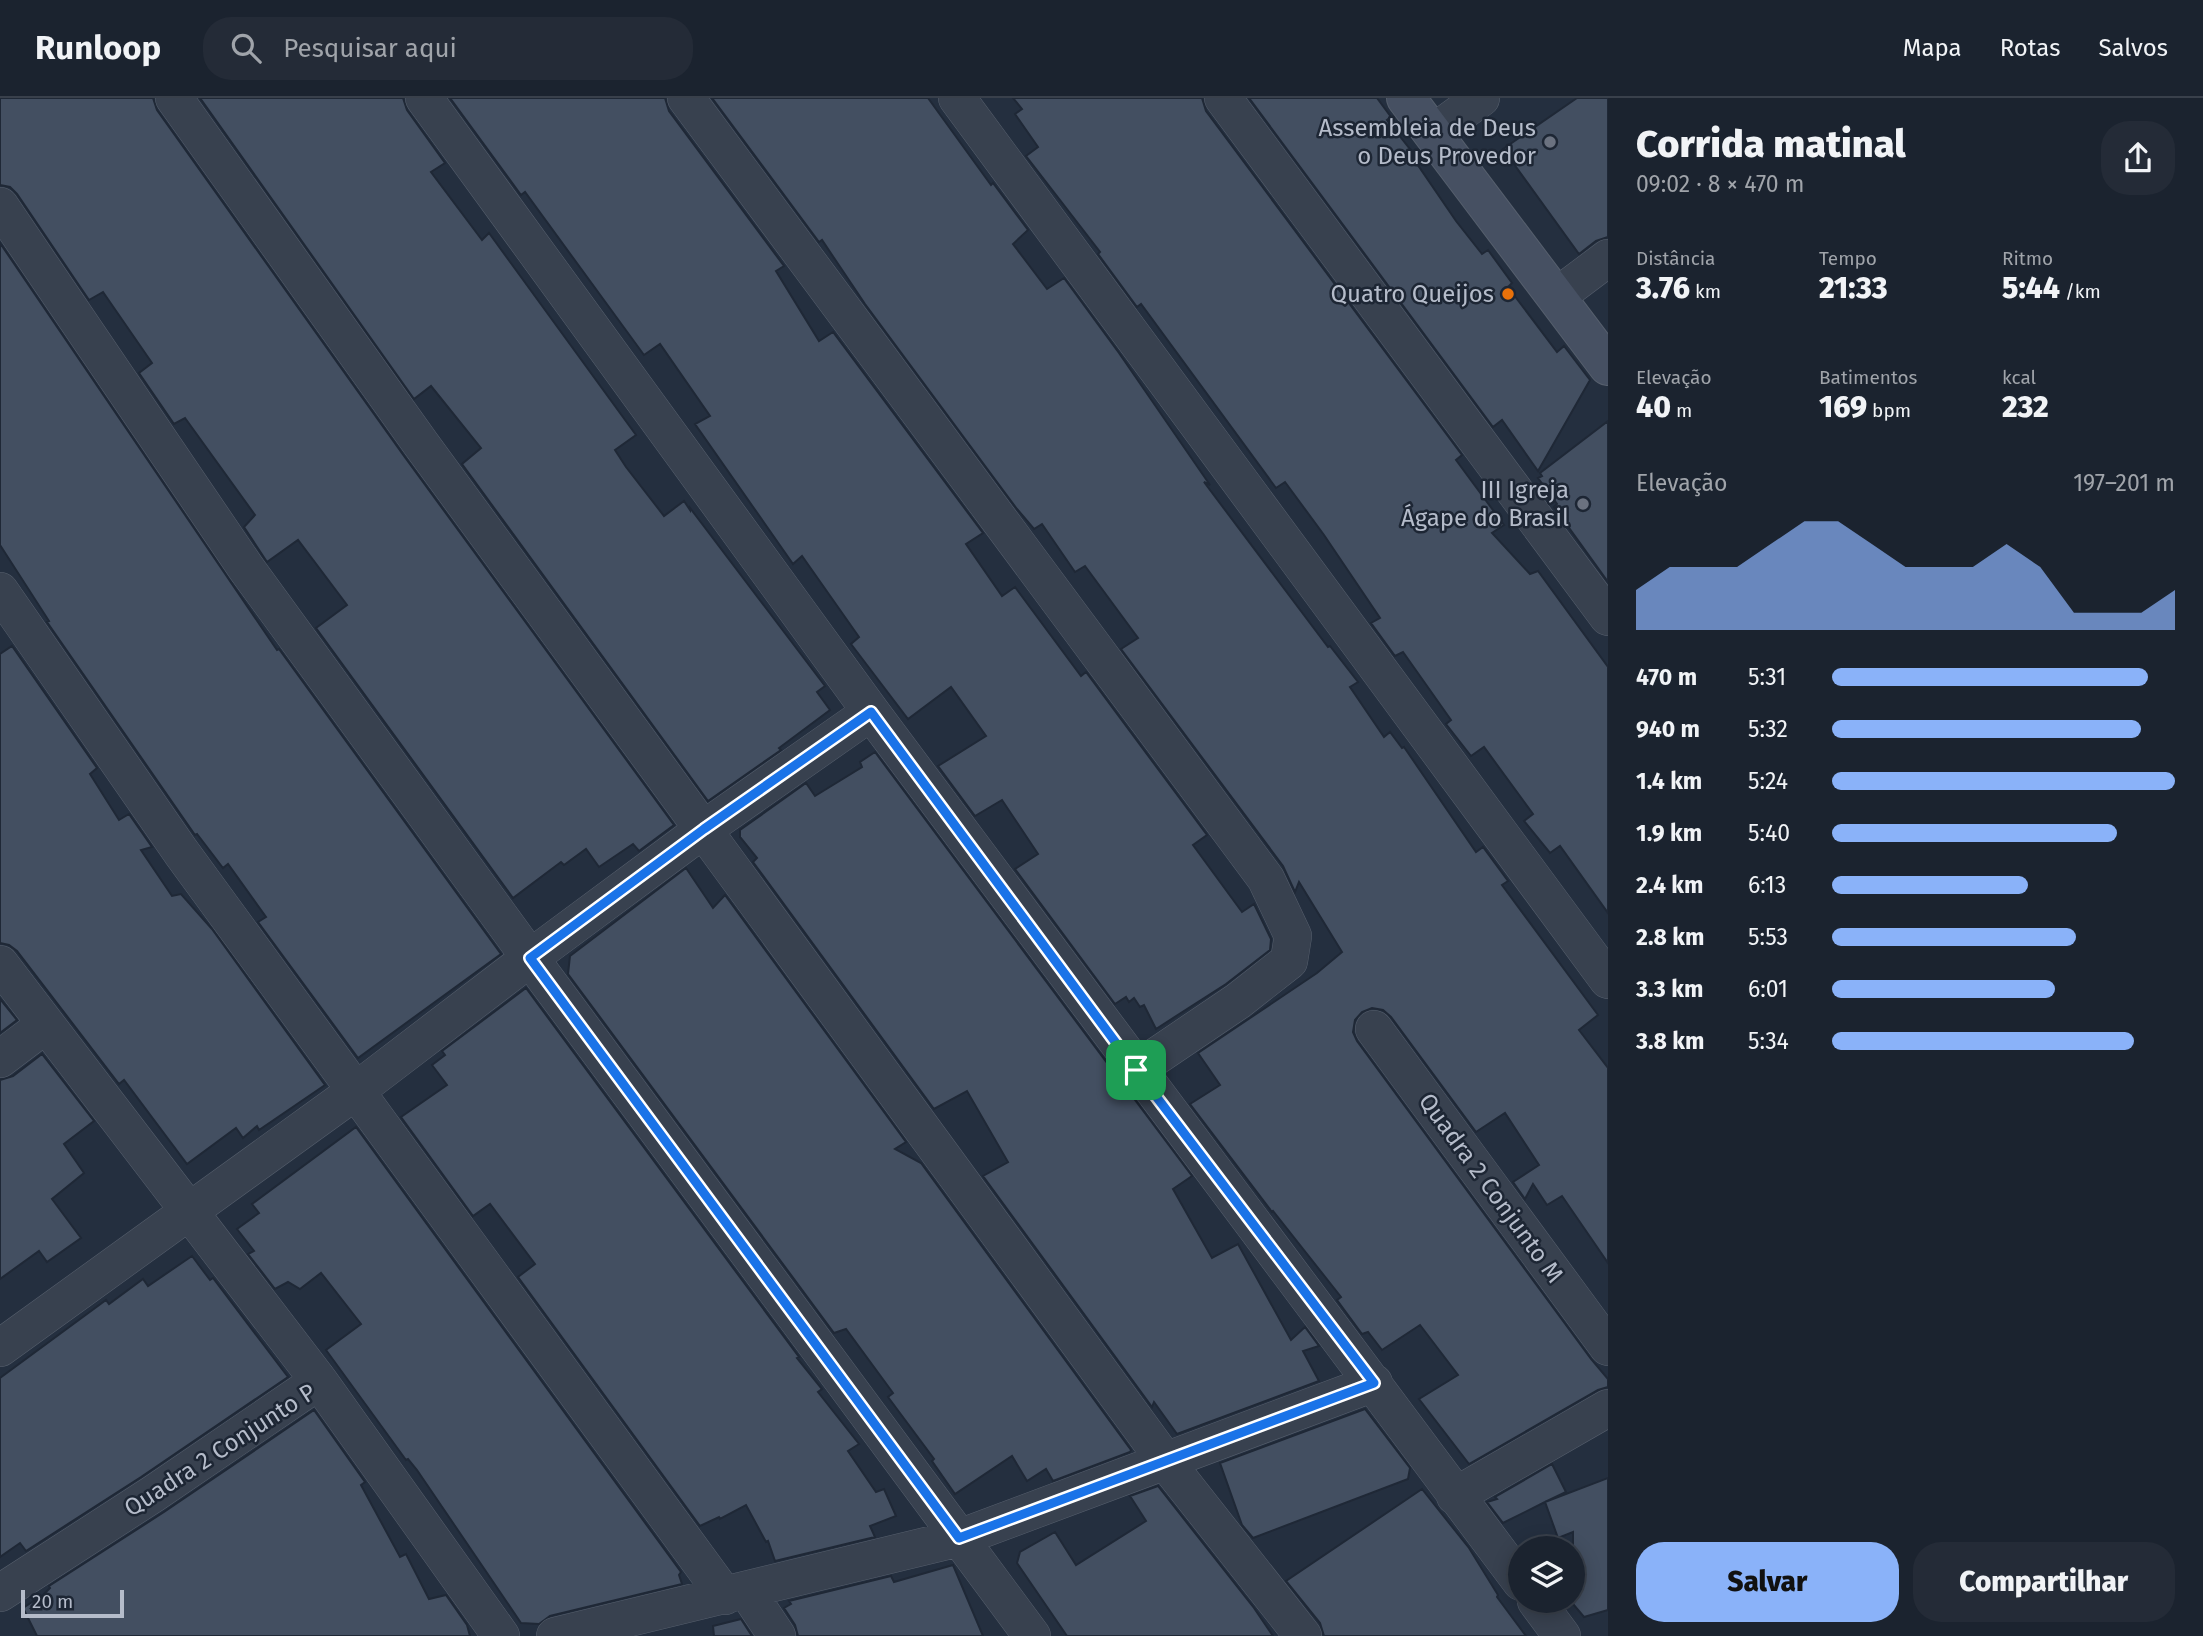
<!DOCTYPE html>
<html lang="pt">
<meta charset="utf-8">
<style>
body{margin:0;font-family:"Fira Sans",sans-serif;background:#242b37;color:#f1f3f6;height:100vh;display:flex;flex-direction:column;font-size:26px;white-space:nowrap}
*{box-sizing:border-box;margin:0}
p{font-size:23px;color:#a0a4aa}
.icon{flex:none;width:38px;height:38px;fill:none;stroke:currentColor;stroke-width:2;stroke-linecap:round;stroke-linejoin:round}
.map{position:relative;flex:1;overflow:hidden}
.sheet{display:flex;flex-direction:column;background:#1b232f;width:595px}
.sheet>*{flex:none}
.fabs{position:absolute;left:1508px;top:1438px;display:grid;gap:14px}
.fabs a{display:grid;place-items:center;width:77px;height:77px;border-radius:50%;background:#1b232f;box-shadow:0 4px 18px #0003,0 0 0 2px #39404b;font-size:35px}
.scale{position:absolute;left:21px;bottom:18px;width:103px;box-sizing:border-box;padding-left:7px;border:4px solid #b5bcca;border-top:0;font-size:19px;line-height:24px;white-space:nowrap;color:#b5bcca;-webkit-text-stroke:5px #1d2634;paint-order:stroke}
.pin{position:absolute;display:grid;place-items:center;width:60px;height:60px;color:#fff;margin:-30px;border-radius:14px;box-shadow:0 4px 10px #0006}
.round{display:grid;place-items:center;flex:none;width:74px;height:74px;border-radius:28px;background:#242b37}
.overview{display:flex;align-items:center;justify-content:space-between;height:119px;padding:0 28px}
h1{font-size:38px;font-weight:800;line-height:52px}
.stats{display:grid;grid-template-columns:repeat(3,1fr);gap:10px;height:119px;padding:7px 28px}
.stats div{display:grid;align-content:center}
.stats b{font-size:30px;font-weight:800}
.stats small{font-size:19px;font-weight:400}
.stats p{font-size:19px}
.chart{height:196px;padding:14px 28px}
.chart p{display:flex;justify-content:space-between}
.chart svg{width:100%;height:126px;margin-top:7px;fill:#8ab2f9;opacity:.7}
.button{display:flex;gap:14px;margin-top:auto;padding:14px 28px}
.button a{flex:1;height:80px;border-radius:28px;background:#8ab2f9;color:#111;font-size:28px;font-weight:800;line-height:80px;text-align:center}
.button a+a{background:#242b37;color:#f1f3f6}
ul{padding:0 28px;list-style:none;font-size:23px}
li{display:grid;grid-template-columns:112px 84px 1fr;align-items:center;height:52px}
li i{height:18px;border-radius:9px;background:#8ab2f9}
header{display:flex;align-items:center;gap:42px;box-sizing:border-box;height:98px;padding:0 35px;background:#1b232f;border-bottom:2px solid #39404b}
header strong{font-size:33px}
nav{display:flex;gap:38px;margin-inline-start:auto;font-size:24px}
.search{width:490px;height:63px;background:#242b37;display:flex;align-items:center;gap:18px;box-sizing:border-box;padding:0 24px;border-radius:28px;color:#a0a4aa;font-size:26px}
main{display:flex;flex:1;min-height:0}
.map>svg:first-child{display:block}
</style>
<header>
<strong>Runloop</strong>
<div class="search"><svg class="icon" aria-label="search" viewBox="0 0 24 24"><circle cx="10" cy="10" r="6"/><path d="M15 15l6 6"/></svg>Pesquisar aqui</div>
<nav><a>Mapa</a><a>Rotas</a><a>Salvos</a></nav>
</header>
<main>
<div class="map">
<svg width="1608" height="1538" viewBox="0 0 1608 1538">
<rect width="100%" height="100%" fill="#242f3f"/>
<!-- building -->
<path fill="#434f61" stroke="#1f2836" stroke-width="2" d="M0,0H153L157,12L404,358L674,727L639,753L633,746L599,769L586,751L564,767L561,764L513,800L316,530L347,507L298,442L267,464L244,429L255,417L185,320L174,326L139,275L152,265L103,194L89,202L17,96L10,89L0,87Z
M200,0H403L407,12L445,65L431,74L482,142L489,135L636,337L615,352L626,369L664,418L684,403L690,412V410L825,588L817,594L830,612L779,650L781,652L708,703L462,366L481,350L431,288L414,301Z
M450,0H665L669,13L784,168L776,173L819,243L833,234L983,435L966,446L1002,498L1015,489L1081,578L1086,574L1207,737L1193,747L1242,814L1254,806L1271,841L1270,852L1226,886L1156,931L1144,907L1140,909L1134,900L1129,904L1126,899L1115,906L1015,771L1038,756L1002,702L975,718L938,668L986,638L951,589L908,621L851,546L859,539L802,458L793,466L695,326L710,318L660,246L644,257L525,94L521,97Z
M712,0H928L991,87L993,85L1028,132L1013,146L1047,191L1064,180L1119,255L1210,387L1204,384L1328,549L1330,548L1358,584L1350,589L1384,639L1390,634L1402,650L1404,649L1476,754L1483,749L1508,783L1502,787L1598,917L1579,932L1608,970V1165L1562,1098L1547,1107L1533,1086L1525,1101L1513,1084L1539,1067L1505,1015L1476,1034L1391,919L1383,912L1372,910L1362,914L1355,922L1353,934L1357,943L1591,1261L1608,1281V1289L1598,1292L1469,1366L1419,1301L1458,1277L1420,1227L1382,1252L1368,1234L1362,1236L1337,1202L1341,1199L1273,1113L1272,1114L1190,1006L1220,987L1198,955L1317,875L1342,854L1299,784L1295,794L1283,768L1121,551L1138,540L1085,468L1075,474L1042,426L1034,431L1017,411L865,206L822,142L819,144Z
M1013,0H1202L1206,13L1462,357L1456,362L1504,427L1492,435L1530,476L1538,473L1608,569V815L1560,748L1550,755L1524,723L1533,716L1484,649L1471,658L1446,626L1451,622L1403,554L1395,558L1371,525L1380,520L1324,437L1285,384L1276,390L1141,206L1137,209L1098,156L1100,154L1026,58L1038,49L1015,16L1022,11Z
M1249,0H1377L1391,19L1387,22L1413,55L1411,57L1456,123L1482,156L1488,152L1512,185L1508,189L1557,254L1564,248L1590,282L1538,373L1502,322L1493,329Z
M1577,0H1608V139L1596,143L1579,156L1503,51Z
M0,145L277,552L279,551L501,856L358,960L258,824L266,819L228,766L223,770L197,736L195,737L47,524L49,523L0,447Z
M1608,323V484L1554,409L1557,406L1538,380L1542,378L1540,375Z
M12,548L97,670L90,676L119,722L129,716L152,749L141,752L172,798L181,796L212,831L325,987L259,1032L257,1028L243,1040L236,1030L187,1066L124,982L119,986L17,853L9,847L0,845V556Z
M875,654L1116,977L1119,984L1126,990L1192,1078L1173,1091L1212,1160L1238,1146L1291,1242L1305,1229L1319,1248L1303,1253L1319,1283L1177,1336L1154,1304L1152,1309L983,1078L1008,1064L967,993L934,1011L753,764L757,760L740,739V732L806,685L815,698L862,669L860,664Z
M686,770L713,810L725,797L906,1044L895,1051L921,1065L1131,1352L1130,1354L1053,1383L1046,1371L1027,1383L1012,1358L955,1396L932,1363L934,1361L888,1299L893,1295L846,1231L834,1235L568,876L570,858Z
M526,890L799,1259L797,1260L822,1291L818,1294L859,1346L848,1353L876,1394L884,1391L896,1418L870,1428L875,1439L775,1463L768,1443L766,1444L746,1407L720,1421L719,1419L700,1428L518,1179L535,1166L490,1106L473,1118L401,1019L447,987L432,967L445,957L442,953Z
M0,901L17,922L0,935Z
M42,956L94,1023L64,1046L84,1075L52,1101L81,1140L47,1164L39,1153L0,1181V982L13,978Z
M356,1029L681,1474L679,1477L682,1486L550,1518L539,1526L521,1525L417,1372L408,1361L406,1362L326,1252L361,1226L321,1175L300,1191L288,1184L275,1191L248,1156L254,1153L237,1131L259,1115L252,1106Z
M192,1158L210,1182L213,1180L288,1279L141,1379L26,1453L20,1445L0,1459V1280L106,1202L109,1206L143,1181L148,1188Z
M1365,1311L1410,1370L1408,1381L1253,1440L1242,1427L1220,1365Z
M314,1312L365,1384L361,1387L400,1459L406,1456L429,1501L446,1497L467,1527L470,1538H37L23,1510L43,1497L50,1490L49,1488L164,1414Z
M1552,1366L1566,1394L1545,1404L1608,1380V1512L1584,1519L1573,1506V1434L1558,1440L1545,1404L1503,1425L1487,1404L1497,1401L1495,1399Z
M1158,1388L1254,1510L1273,1538H1067L1017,1465L1020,1454L1055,1434L1076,1467L1146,1423L1130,1398Z
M1422,1391L1469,1450L1498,1497L1497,1499L1526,1538H1324L1320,1525L1286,1483Z
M953,1467L983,1538H798L795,1527L784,1510L791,1506L789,1503L891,1478L894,1484Z
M741,1521L752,1538H714L713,1528Z"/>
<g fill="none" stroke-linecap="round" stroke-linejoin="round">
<defs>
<path id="street" d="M174,0L421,346L1166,1364L1303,1538
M424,0L871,614L1521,1484
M686,0L1266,781L1293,838L1289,863L1238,903L1136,972
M957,0L1608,882
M1223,0L1608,519
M1433,35L1481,0
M0,108L246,470L530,860L1032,1538
M1556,199L1608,160
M0,493L181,754L725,1498
M0,866L319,1283L501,1538
M1374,931L1608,1249
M0,961L45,927
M0,1250L357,992L530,860L704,731L871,614
M1455,1398L1608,1310
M747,1493L777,1538
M0,1495L153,1396L319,1283
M1536,1503L1562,1538
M555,1538L959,1440L1374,1285"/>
<path id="secondary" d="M1406,0L1608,268"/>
</defs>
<!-- street casing -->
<use href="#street" stroke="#565f6d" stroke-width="38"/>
<!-- secondary casing -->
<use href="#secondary" stroke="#565f6d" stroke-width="40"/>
<!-- street -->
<use href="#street" stroke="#38414f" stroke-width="37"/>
<!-- secondary -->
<use href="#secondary" stroke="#465062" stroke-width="38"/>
</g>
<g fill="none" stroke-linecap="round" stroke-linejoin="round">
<defs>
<path id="route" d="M871,614L1136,972L1374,1285L959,1440L530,860L704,731Z"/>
</defs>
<!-- route casing -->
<use href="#route" stroke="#fff" stroke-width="14"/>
<!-- route -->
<use href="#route" stroke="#1a73e8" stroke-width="9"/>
</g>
<!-- markers -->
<g fill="#6b7280" stroke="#1d2634" stroke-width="2.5">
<circle cx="1550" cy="44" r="7"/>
<circle cx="1583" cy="406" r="7"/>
</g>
<circle fill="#e8710a" stroke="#1d2634" stroke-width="2.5" cx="1508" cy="196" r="7"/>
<g text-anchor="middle" stroke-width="5" stroke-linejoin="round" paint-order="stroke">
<!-- poi labels -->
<g font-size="24" fill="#b5bcca" stroke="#1d2634" text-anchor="end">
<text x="1536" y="38">Assembleia de Deus<tspan x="1536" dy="28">o Deus Provedor</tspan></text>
<text x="1494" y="204">Quatro Queijos</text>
<text x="1569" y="400">III Igreja<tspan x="1569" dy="28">Ágape do Brasil</tspan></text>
</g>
<!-- street labels -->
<g font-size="24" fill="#b5bcca" stroke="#1d2634">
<text transform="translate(1491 1090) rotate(54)" y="8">Quadra 2 Conjunto M</text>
<text transform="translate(220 1352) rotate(-33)" y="8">Quadra 2 Conjunto P</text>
</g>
</g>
</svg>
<div class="fabs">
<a><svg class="icon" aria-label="layers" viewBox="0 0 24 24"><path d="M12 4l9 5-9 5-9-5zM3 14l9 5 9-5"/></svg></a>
</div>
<div class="scale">20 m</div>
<div class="pin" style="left:1136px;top:972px;background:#1e9e55"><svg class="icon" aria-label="arrive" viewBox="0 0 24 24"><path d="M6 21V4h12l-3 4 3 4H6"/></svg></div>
</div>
<section class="sheet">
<div class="overview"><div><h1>Corrida matinal</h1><p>09:02 · 8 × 470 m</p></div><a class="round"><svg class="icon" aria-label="share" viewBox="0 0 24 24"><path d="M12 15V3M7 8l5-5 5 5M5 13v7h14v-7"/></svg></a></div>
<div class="stats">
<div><p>Distância</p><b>3.76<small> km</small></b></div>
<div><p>Tempo</p><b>21:33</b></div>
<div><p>Ritmo</p><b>5:44<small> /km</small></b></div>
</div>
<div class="stats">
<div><p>Elevação</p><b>40<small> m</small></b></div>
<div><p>Batimentos</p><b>169<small> bpm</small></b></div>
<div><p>kcal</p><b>232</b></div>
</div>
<div class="chart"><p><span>Elevação</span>197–201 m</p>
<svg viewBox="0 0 160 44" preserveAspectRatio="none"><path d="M0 44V30L10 22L20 22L30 22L40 14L50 6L60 6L70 14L80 22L90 22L100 22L110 14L120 22L130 38L140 38L150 38L160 30V44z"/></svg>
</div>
<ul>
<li><b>470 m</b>5:31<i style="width:92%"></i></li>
<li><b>940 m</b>5:32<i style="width:90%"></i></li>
<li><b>1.4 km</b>5:24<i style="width:100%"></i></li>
<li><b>1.9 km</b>5:40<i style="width:83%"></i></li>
<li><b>2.4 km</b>6:13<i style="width:57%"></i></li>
<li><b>2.8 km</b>5:53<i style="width:71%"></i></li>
<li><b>3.3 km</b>6:01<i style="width:65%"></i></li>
<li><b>3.8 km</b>5:34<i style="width:88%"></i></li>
</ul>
<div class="button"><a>Salvar</a><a>Compartilhar</a></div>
</section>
</main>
